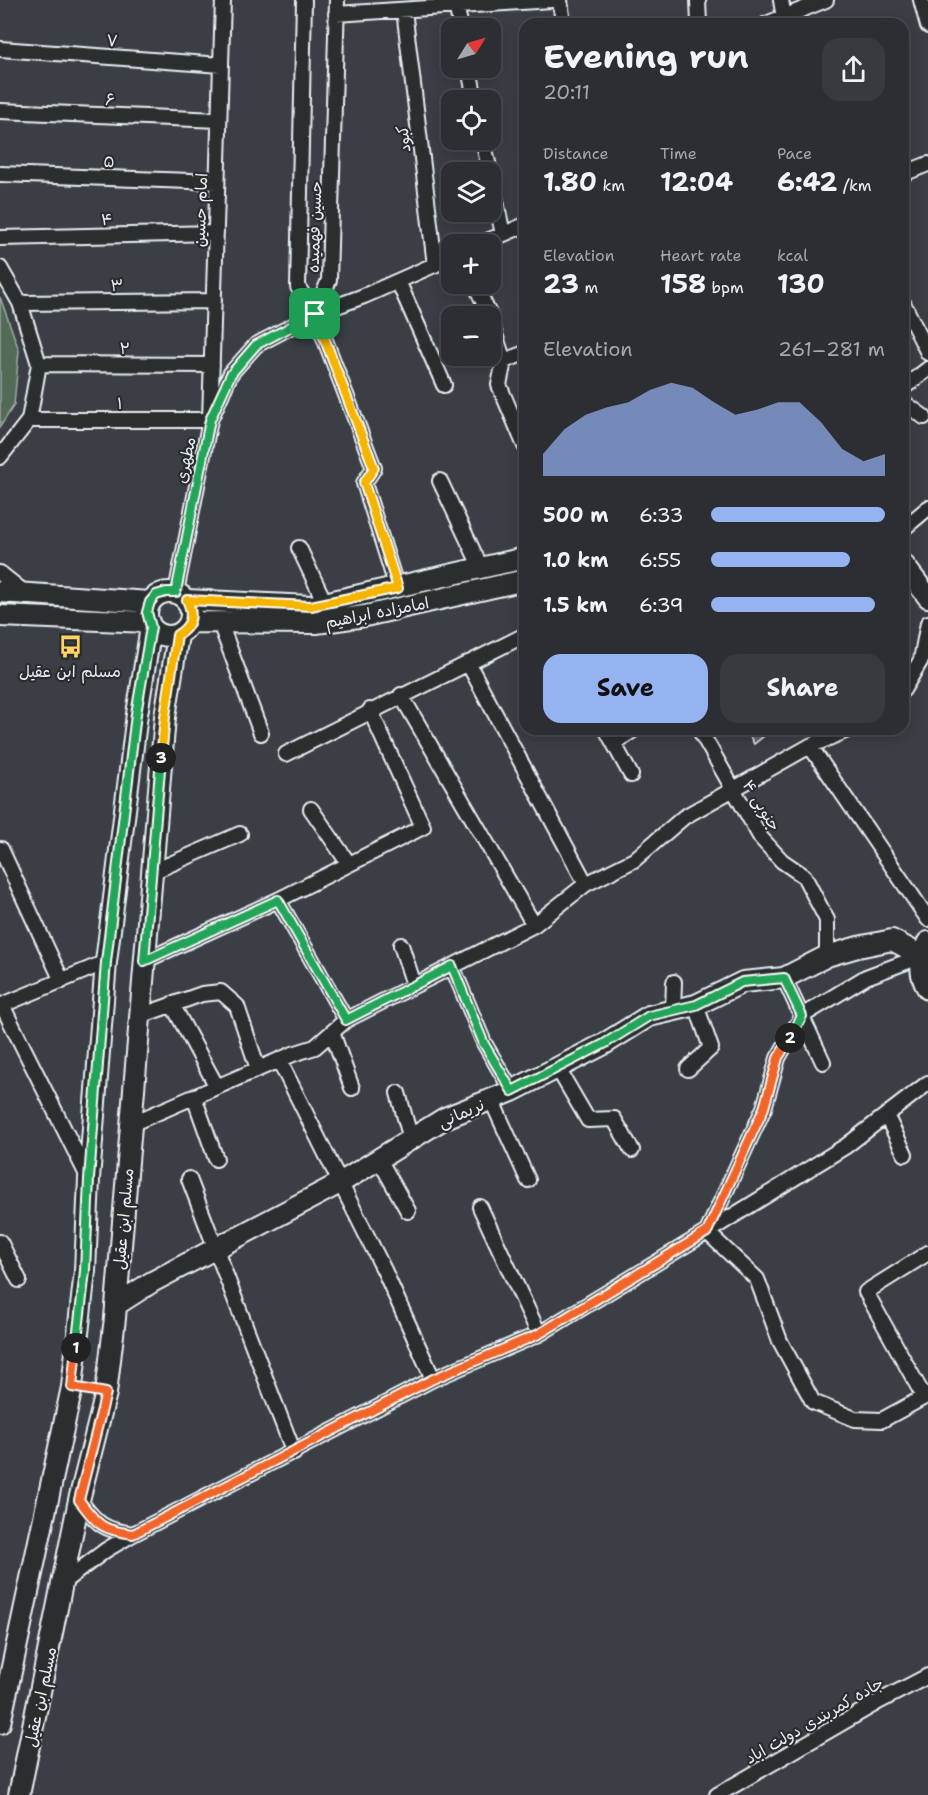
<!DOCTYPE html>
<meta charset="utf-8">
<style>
body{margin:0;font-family:"Shantell Sans","Playpen Sans Arabic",sans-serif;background:#383a3f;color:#f1f3f6;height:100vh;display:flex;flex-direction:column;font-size:22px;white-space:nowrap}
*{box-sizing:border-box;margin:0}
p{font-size:20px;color:#a6a8ac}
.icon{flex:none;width:33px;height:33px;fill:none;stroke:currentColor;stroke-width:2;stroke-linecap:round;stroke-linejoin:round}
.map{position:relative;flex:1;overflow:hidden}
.drawer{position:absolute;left:519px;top:18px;width:390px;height:717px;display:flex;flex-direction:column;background:#2c2e33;border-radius:18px;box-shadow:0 3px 15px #0003,0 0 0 2px #484a4e}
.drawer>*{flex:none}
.needle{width:39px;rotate:53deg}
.buttons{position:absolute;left:441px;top:18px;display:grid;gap:12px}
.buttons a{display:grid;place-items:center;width:60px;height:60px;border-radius:12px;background:#2c2e33;box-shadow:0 3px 15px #0003,0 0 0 2px #484a4e;font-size:30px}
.pin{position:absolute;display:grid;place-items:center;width:51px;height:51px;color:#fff;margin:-26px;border-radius:12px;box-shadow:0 3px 9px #0006}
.km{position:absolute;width:30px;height:30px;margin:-15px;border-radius:50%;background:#222;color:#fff;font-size:16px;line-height:30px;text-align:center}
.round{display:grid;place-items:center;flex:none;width:63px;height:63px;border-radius:18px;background:#383a3f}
.head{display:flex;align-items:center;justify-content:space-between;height:102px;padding:0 24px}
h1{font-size:33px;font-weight:700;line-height:45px}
.stats{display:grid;grid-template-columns:repeat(3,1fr);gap:9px;height:102px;padding:6px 24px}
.stats div{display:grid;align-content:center}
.stats b{font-size:26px;font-weight:700}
.stats small{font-size:16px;font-weight:400}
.stats p{font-size:16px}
.chart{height:168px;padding:12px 24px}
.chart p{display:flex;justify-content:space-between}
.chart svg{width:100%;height:108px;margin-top:6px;fill:#95b2f1;opacity:.7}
.action{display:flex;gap:12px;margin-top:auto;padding:12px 24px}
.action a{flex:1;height:69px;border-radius:18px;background:#95b2f1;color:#111;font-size:24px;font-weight:700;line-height:69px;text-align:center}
.action a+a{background:#383a3f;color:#f1f3f6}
ul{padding:0 24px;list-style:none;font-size:20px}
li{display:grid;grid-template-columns:96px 72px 1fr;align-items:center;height:45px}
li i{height:15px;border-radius:8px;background:#95b2f1}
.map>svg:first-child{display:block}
</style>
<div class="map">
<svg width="928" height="1795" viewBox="0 0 928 1795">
<rect width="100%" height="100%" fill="#3b3e44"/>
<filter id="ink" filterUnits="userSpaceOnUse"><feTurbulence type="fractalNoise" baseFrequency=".0167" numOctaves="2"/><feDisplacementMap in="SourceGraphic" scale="12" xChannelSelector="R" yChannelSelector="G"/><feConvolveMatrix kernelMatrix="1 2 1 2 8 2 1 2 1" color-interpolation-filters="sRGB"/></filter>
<g filter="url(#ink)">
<!-- green -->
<path fill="#536a57" stroke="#9eaea8" stroke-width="1.5" d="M0,297L19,350L14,405L0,427Z"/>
<!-- building -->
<path fill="#626477" stroke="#e8f1f8" stroke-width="1.5" d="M746,729H773L754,744Z"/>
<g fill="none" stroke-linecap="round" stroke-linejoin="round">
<defs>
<path id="street" d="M304,0L298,287L315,314L374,468L364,483L397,588
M455,0L461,28
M560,0L563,24
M698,0L699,24
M781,0L785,24
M921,0L928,26
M404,10L435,265
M336,14L552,0
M766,24L826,0
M0,49L221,65
M469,68L475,100
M0,111L219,120
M483,140L490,172
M0,174L217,182
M490,174L503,234
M903,174L928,164
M0,238L216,233
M480,244L525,225
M0,268L20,303L39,364L29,420L0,457
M398,281L444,385
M475,284L490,316
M20,303L214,301
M903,303L928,353
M315,314L329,280L337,0
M490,320L504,361L499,385L525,446
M504,361L525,353
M39,364L212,365
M903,388L928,369
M903,402L924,417
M29,420H210L223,0
M440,481L481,568
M903,529L928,508
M299,548L325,603
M0,573L25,593
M176,592L210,420L231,373L256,345L315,314L364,296L452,257
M220,623L261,733
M468,663L586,884
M903,690L921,660L928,623
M401,695L534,925
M606,729L631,775
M699,729L761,838L782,861L804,876L827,920V956
M614,743L635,729
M810,746L928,919
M286,754L525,635
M311,809L349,864
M1,849L62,981
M152,872L240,834
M401,945L414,985
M144,961L278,900L423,827L370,710
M452,966L484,1043L512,1091
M784,978L823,1062
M172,1004L217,1087
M2,1005L88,1177
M0,1006L106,962
M673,1010L674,982
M140,1016L202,994L221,992L237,1006L258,1069
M346,1020L534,925L586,884L634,860L684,817L810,746L850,729
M332,1032L352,1088
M279,1060L384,1270L433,1379
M557,1067L588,1120L614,1119L632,1150
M688,1069L711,1048L696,1005
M928,1083L846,1146L707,1232L757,1279L780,1341L813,1402L855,1419L882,1420L928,1395
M398,1093L411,1139
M194,1097L216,1159
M491,1099L528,1180
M886,1115L905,1154
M131,1124L293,1054L315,1047L346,1020L278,900
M379,1159L408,1211
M189,1179L294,1453
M480,1207L539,1334
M0,1242L19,1280
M924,1397L866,1292L928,1253
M79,1500C97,1524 103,1530 133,1534
M62,1583L106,1550L133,1534L433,1379L539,1334L707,1232L764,1108L778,1058L802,1016L866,977L922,956
M717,1795L880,1701L928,1676"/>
<path id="secondary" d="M903,564L928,597
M147 614a22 22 0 1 1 44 0a22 22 0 1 1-44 0Z
M0,592L150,602
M187,600L311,606L525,558
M0,616L149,622
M190,622L316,623L365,616L525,580
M928,942C920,957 918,974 928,989
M116,1305L152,1282L340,1183L445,1118L512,1091L604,1044L649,1016L696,1005L743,982L784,978L827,956L858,947L892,940L922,956
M0,1723L72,1387L85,1271L89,1179L106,962L137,714L151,627
M19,1795L79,1500L106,1393L115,1318L165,717L178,635"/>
</defs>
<!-- street casing -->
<use href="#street" stroke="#e8f1f8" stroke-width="18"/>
<!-- secondary casing -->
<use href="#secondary" stroke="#e8f1f8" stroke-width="24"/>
<!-- street -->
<use href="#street" stroke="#2a2d2e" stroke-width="14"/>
<!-- secondary -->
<use href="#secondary" stroke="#2a2d2e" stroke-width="20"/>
</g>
</g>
<g fill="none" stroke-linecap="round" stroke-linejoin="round" filter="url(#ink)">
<defs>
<path id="split-1" d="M76,1348L85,1271L89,1179L106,962L136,714L151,627L147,612L150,602L156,595L166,592H176L210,420L231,374L256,345L315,314"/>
<path id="split-2" d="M76,1348L72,1387L106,1393L79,1500C98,1525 101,1530 133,1534L433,1379L539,1334L707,1232L764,1108L778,1058L790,1038"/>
<path id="split-3" d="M161,758L144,961L278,900L346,1020L452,966L484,1044L512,1091L604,1044L649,1016L696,1005L742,982L784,978L802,1016L790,1038"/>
<path id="split-4" d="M161,758L165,717L177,635C192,626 194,615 187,600L311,606L398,588L364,483L374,468L315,314"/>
</defs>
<!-- split-1 casing -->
<use href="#split-1" stroke="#fff" stroke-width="12"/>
<!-- split-2 casing -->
<use href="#split-2" stroke="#fff" stroke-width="12"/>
<!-- split-3 casing -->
<use href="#split-3" stroke="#fff" stroke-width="12"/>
<!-- split-4 casing -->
<use href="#split-4" stroke="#fff" stroke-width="12"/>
<!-- split-1 -->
<use href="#split-1" stroke="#22a559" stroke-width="8"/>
<!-- split-2 -->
<use href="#split-2" stroke="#f0652b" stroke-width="8"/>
<!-- split-3 -->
<use href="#split-3" stroke="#22a559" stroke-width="8"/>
<!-- split-4 -->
<use href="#split-4" stroke="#f5b400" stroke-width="8"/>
</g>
<!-- icons -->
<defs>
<symbol id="bus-bare" viewBox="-9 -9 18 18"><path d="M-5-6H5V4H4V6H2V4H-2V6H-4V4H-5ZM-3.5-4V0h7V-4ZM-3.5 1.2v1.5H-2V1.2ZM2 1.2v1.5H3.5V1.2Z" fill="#ffd166" stroke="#2a2d2e" stroke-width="2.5" paint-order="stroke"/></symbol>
</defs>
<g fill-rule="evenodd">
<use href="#bus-bare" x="54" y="630" width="33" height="33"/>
</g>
<g text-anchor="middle" stroke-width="4.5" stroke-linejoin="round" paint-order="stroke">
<!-- street labels -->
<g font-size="16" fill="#e8f1f8" stroke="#2a2d2e">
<text transform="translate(112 40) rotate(4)" y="6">۷</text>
<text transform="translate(110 99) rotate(2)" y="6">۶</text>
<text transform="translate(403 139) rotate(-97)" y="6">کبود</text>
<text transform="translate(109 161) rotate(2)" y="6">۵</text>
<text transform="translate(200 210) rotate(-88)" y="6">امام حسین</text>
<text transform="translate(107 219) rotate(-1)" y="6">۴</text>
<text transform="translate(314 227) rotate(-88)" y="6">حسین فهمیده</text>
<text transform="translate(117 285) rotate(-1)" y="6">۳</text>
<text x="125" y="354">۲</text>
<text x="120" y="409">۱</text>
<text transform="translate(185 460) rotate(-78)" y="6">مطهری</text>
<text transform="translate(377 612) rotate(-11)" y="6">امامزاده ابراهیم</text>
<text transform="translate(762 805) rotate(58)" y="6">۴ جنوبی</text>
<text transform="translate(461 1113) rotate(-24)" y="6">نریمانی</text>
<text transform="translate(123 1219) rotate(-85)" y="6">مسلم ابن عقیل</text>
<text transform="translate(40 1697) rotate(-78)" y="6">مسلم ابن عقیل</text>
<text transform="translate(814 1720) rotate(-30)" y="6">جاده کمربندی دولت اباد</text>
</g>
<!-- poi labels -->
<g font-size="16" fill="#e8f1f8" stroke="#2a2d2e">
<text x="70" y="677">مسلم ابن عقیل</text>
</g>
</g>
</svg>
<div class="buttons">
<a><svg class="needle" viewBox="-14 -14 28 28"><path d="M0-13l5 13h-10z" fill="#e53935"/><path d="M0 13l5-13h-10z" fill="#a6a8ac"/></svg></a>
<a><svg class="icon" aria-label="locate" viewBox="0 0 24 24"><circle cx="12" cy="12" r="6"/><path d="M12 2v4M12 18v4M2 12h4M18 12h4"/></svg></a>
<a><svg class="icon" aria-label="layers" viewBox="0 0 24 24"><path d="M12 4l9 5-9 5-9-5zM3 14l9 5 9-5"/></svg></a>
<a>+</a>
<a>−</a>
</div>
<div class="pin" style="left:315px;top:314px;background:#1e9e55"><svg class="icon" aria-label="arrive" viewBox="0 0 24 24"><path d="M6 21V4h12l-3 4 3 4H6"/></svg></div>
<b class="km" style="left:76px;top:1348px">1</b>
<b class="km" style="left:790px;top:1038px">2</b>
<b class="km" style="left:161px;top:758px">3</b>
<section class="drawer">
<div class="head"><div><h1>Evening run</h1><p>20:11</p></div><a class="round"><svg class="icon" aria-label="share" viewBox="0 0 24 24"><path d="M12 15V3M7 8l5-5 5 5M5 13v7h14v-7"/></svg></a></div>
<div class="stats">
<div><p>Distance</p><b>1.80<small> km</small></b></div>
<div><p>Time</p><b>12:04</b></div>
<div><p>Pace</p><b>6:42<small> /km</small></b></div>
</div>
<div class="stats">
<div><p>Elevation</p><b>23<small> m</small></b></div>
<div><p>Heart rate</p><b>158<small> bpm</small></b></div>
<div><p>kcal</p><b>130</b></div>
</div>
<div class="chart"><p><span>Elevation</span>261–281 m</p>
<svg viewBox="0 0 160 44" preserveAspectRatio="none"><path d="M0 44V35L10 25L20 19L30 16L40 14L50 9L60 6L70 8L80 14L90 19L100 17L110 14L120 14L130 22L140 33L150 38L160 35V44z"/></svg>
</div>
<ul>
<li><b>500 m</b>6:33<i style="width:100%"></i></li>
<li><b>1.0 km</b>6:55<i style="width:80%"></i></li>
<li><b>1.5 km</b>6:39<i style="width:94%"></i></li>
</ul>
<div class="action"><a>Save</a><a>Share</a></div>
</section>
</div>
